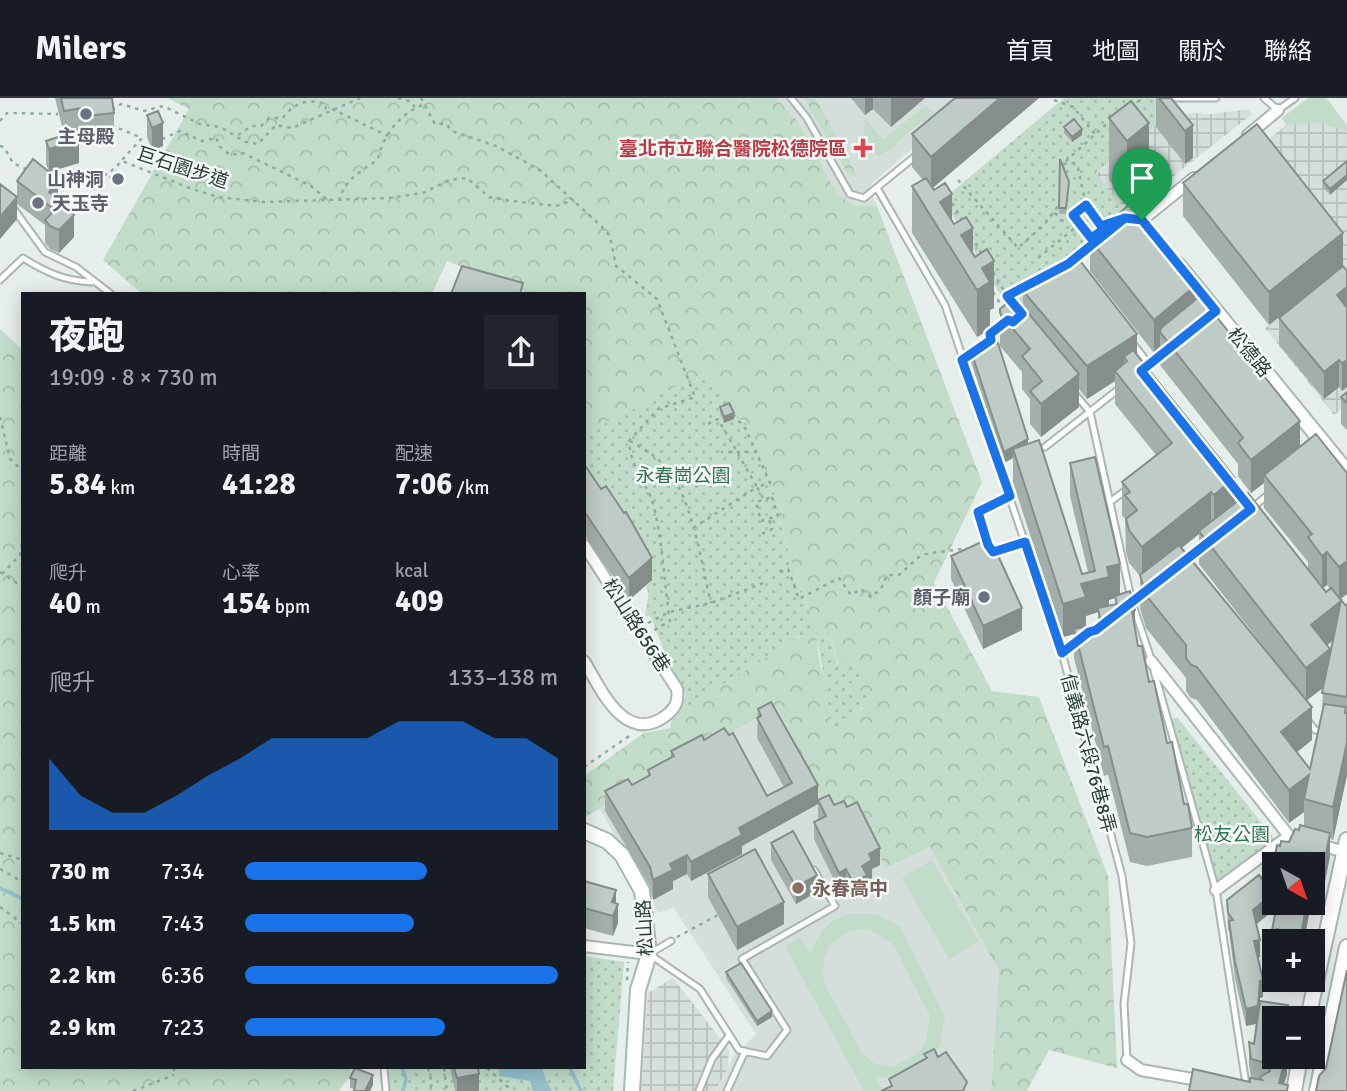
<!DOCTYPE html>
<html lang="zh-TW">
<meta charset="utf-8">
<style>
body{margin:0;font-family:Signika,"Noto Sans TC",sans-serif;background:#20242c;color:#f1f3f6;height:100vh;display:flex;flex-direction:column;font-size:26px;white-space:nowrap}
*{box-sizing:border-box;margin:0}
p{font-size:23px;color:#9ea1a6}
.icon{flex:none;width:38px;height:38px;fill:none;stroke:currentColor;stroke-width:2;stroke-linecap:round;stroke-linejoin:round}
.map{position:relative;flex:1;overflow:hidden}
.details{position:absolute;left:21px;top:194px;width:565px;height:777px;display:flex;flex-direction:column;background:#171b24;border-radius:0px;box-shadow:0 4px 18px #0003}
.details>*{flex:none}
.needle{width:46px;rotate:140deg}
.controls{position:absolute;left:1262px;top:754px;display:grid;gap:14px}
.controls a{display:grid;place-items:center;width:63px;height:63px;border-radius:0px;background:#171b24;box-shadow:0 4px 18px #0003;font-size:35px}
.pin{position:absolute;display:grid;place-items:center;width:60px;height:60px;color:#fff;margin:-72px -30px;border-radius:50% 50% 50% 0;rotate:-45deg;box-shadow:0 0 7px #0007}
.pin .icon{rotate:45deg}
.round{display:grid;place-items:center;flex:none;width:74px;height:74px;border-radius:0px;background:#20242c}
.headline{display:flex;align-items:center;justify-content:space-between;height:119px;padding:0 28px}
h1{font-size:38px;font-weight:800;line-height:52px}
.figures{display:grid;grid-template-columns:repeat(3,1fr);gap:10px;height:119px;padding:7px 28px}
.figures div{display:grid;align-content:center}
.figures b{font-size:30px;font-weight:800}
.figures small{font-size:19px;font-weight:400}
.figures p{font-size:19px}
.chart{height:196px;padding:14px 28px}
.chart p{display:flex;justify-content:space-between}
.chart svg{width:100%;height:126px;margin-top:7px;fill:#1a73e8;opacity:.7}
ul{padding:0 28px;list-style:none;font-size:23px}
li{display:grid;grid-template-columns:112px 84px 1fr;align-items:center;height:52px}
li i{height:18px;border-radius:9px;background:#1a73e8}
header{display:flex;align-items:center;gap:42px;box-sizing:border-box;height:98px;padding:0 35px;background:#171b24;border-bottom:2px solid #363941}
header strong{font-size:33px}
nav{display:flex;gap:38px;margin-inline-start:auto;font-size:24px}
.map>svg:first-child{display:block}
</style>
<header>
<strong>Milers</strong>
<nav><a>首頁</a><a>地圖</a><a>關於</a><a>聯絡</a></nav>
</header>
<div class="map">
<svg width="1347" height="993" viewBox="0 0 1347 993">
<defs>
<pattern id="industrial-grid" width="8" height="8" patternUnits="userSpaceOnUse" patternTransform="scale(1.75)"><rect width="8" height="8" fill="#d4deda"/><path d="M0 4h8M4 0v8" fill="none" stroke="#b6c0bc"/></pattern>
<pattern id="forest-crowns" width="20" height="18" patternUnits="userSpaceOnUse" patternTransform="scale(1.75)"><rect width="20" height="18" fill="#c1ddc9"/><path d="M2 6a3 3 0 1 1 6 0M12 15a3 3 0 1 1 6 0" fill="none" stroke="#a6bfad"/></pattern>
<pattern id="park-dots" width="8" height="8" patternUnits="userSpaceOnUse" patternTransform="scale(1.75)"><rect width="8" height="8" fill="#c1ddc9"/><path d="M2 2h.1M6 6h.1" fill="none" stroke="#a6bfad" stroke-width="1.8" stroke-linecap="round"/></pattern>
</defs>
<rect width="100%" height="100%" fill="#e6eeeb"/>
<!-- built -->
<path fill="#d4deda" d="M776,0H972L872,85L870,94L877,108L868,109L847,106L838,97L798,24Z
M776,609L823,703L850,705L886,770L930,749L999,873L991,993H717L733,959L756,936L674,810L658,815L600,711Z"/>
<!-- industrial -->
<path fill="url(#industrial-grid)" d="M1308,0H1326L1347,27V306L1334,317L1265,230L1343,168L1253,54L1286,27L1282,20Z
M1249,11L1252,16L1127,115L1096,76L1169,16L1201,15L1203,17Z
M673,880L729,952L728,969L716,993H641L648,895Z"/>
<!-- grass -->
<path fill="#c1ddc9" fill-rule="evenodd" d="M1308,0H1326L1347,27V33L1321,25L1290,26L1268,44L1287,27L1282,20Z
M925,8L936,16L937,21L929,30L922,23L895,46L897,48L878,58L864,45L865,21L883,42Z
M932,762L979,843L949,861L902,780Z
M851,816H875L900,828L945,919L940,948L931,962L894,982L876,978L882,993H864L785,848L800,839L810,856C819,835 828,821 851,816ZM869,831L894,847L930,918L926,945L918,955L892,969L875,966L861,954L823,882L824,859L830,847L850,832Z"/>
<!-- forest -->
<path fill="url(#forest-crowns)" d="M167,0H776L798,24L838,97L855,108H877L982,384L934,485L992,593L1039,599L1108,778L1117,970L1049,952L1027,993H991L999,873L930,749L886,770L850,705L823,703L776,609L585,719V677L644,635L670,630L673,617L813,530L816,534L820,567L842,628L863,610L848,597L829,535L814,524L796,480L779,419L783,415L744,323L739,321L659,463L645,518L649,496L646,489L652,482L585,372L584,196H530L447,163L432,196H142L103,162L189,11Z
M804,0H814L819,6L857,78L850,79Z
M0,231L23,252V970H350L352,975L339,993H0Z"/>
<!-- park -->
<path fill="url(#park-dots)" d="M1064,0H1153L1179,8L1096,75L1131,120L1016,212L1009,211L945,105L946,99Z
M706,272L739,321L747,326L783,416L779,419L796,480L814,524L829,535L838,567L849,562L863,572L865,581L845,587L848,597H868C861,616 850,624 833,633L816,534L812,531L673,617L686,597L669,566L651,519L645,518L649,496L646,489L652,482L585,372V334C627,317 665,293 706,272Z
M1177,619L1277,744L1216,792L1169,623Z
M585,858L624,864L613,993H390L389,970H584Z"/>
<!-- water -->
<path fill="#93c2ce" d="M498,970H542L549,993H533L530,983L500,978Z"/>
<g fill="none" stroke-linecap="round" stroke-linejoin="round">
<!-- stream -->
<path stroke="#93c2ce" stroke-width="3.5" d="M0,790L23,801
M402,970L406,981L403,993
M538,970L550,993
M570,970L581,993"/>
<defs>
<path id="lane" d="M791,0L807,20L850,96L864,100L918,56
M1160,0H1216
M1264,0L1278,12L1295,0
M877,90L945,207L1062,555L1122,778L1131,845L1124,906L1127,961
M13,110L45,154L76,169L111,196
M0,182L23,160C47,175 65,183 92,184
M1134,247L1149,266
M962,262L991,242
M1141,273L1163,255
M1075,296L1090,314L1131,500
M1045,349L1120,290
M1232,387L1246,404
M1110,404L1126,392
M1252,410L1269,396
M1183,463L1203,448
M1134,510L1152,564
M1154,573L1216,792L1247,993
M1308,623L1315,632L1325,633
M671,843L649,856L700,891L739,952L767,958L787,932L742,861L835,808L814,772
M384,970L386,993
M699,993L712,961L728,939
M727,993L745,953"/>
<path id="street" d="M1248,37L1278,12
M1142,122L1194,80
M584,447L677,591C679,604 675,611 664,619C624,646 601,591 584,563
M1151,563L1289,738L1345,754
M1216,792L1289,738
M584,848L649,856
M1127,962L1141,972L1204,983"/>
<path id="secondary" d="M1178,167L1347,374
M584,733L607,743L622,757L642,793L649,856L638,892L632,993
M1308,920L1347,742
M1294,993L1300,959
M1317,993L1347,849"/>
</defs>
<!-- lane casing -->
<use href="#lane" stroke="#a9b6b2" stroke-width="9"/>
<!-- street casing -->
<use href="#street" stroke="#a9b6b2" stroke-width="14"/>
<!-- secondary casing -->
<use href="#secondary" stroke="#a5b9b3" stroke-width="18"/>
<!-- path -->
<path stroke="#89afa4" stroke-width="2.5" stroke-dasharray="3.5 5" stroke-linecap="butt" d="M398,0L409,3L415,9
M421,0L435,26H446L452,33L496,48L540,72L602,129L610,138L616,168L657,201L695,299L658,311L629,343C631,373 647,383 654,409C663,446 664,485 670,523L653,533
M1054,2L1073,9L1095,36
M1131,9L1143,0
M332,11L388,38
M112,12L121,6L144,13L163,8L200,26L220,29L246,44L258,46L276,27L292,30L360,0
M0,23L7,15L58,16
M111,27L142,40L122,62
M238,37L252,28H261L269,20H283C293,5 309,0 326,6L325,16
M162,41L180,33L202,43L217,40L218,47L230,57L243,55L311,88L327,102
M0,48L4,49L13,65L28,72
M1063,66L1074,65L1078,70L1086,107L1102,131
M1062,71L1067,62L1111,22
M101,77L113,80L119,68
M54,78L64,82L82,77H101L108,76L122,63L192,91L218,99L264,104L388,100L423,95L449,82L467,80L489,99L504,102L556,108L574,102
M958,82L1018,150L1044,127L1061,104
M339,103C345,80 361,74 378,61C383,36 402,14 425,6
M952,105L963,123
M1055,115L1064,124L1073,117
M1080,126L1073,117L1086,107
M971,138L982,156
M1038,160L1080,126L1093,139
M1074,161L1091,148
M993,174L1007,198L1038,182
M993,194L1004,212
M733,316L745,330L756,354
M0,319L10,361L23,373
M708,326L718,321L757,389L770,385L756,354H721
M630,343C642,350 655,357 665,368C693,401 701,464 711,505
M772,399L778,418L761,423L756,404Z
M693,430L757,389L764,402
M762,436L772,431L769,421
M987,444L978,414L1003,401
M995,453L1015,447
M0,474L23,489
M780,474L788,471L799,501L839,480L851,497L861,491L871,499L881,491L887,477H899L920,458L930,455L971,450
M2,476L20,457L23,438
M648,525L669,514L711,505L766,484
M584,669L632,636
M0,755L23,762
M0,771L23,784
M0,809L23,826
M677,839L718,817
M627,882L628,864
M173,970L177,976
M428,970L432,986L429,993
M444,970L447,993
M487,970L512,993
M133,993L174,977"/>
<!-- lane -->
<use href="#lane" stroke="#fff" stroke-width="5"/>
<!-- street -->
<use href="#street" stroke="#fff" stroke-width="10"/>
<!-- secondary -->
<use href="#secondary" stroke="#fff" stroke-width="14"/>
</g>
<!-- wall -->
<path fill="#a3afab" fill-rule="evenodd" d="M55,0H112L114,15V37L85,40L83,33L77,34L79,65L49,74L58,103L74,139L59,155L50,151L45,145V127L17,106V83L49,73L46,66V43L72,34L64,36Z
M851,0H925L891,29L873,11L865,17Z
M955,0H1039L932,91L973,156L994,210L990,212V231L977,239L912,135V88L923,82L912,69V36Z
M1156,0H1171L1193,27V60L1185,66L1156,29Z
M1131,3L1149,87L1127,104L1109,82V20Z
M147,17L163,48L152,52L147,39Z
M1064,29L1082,37L1072,44L1064,35Z
M1060,61L1069,90L1066,116H1059Z
M1347,63L1330,97L1323,89V83Z
M1183,85L1343,135L1342,293L1339,289L1324,301L1279,247V220L1293,208L1269,227L1183,118Z
M1090,141L1195,203L1300,349L1316,336L1347,496L1340,501L1346,508L1347,506V677L1333,742L1330,741V758L1323,793L1320,799L1312,797V766H1274V790L1273,789V767L1280,748L1289,744L1304,728V714L1289,725L1197,602L1191,600L1186,593V580L1146,530L1140,510V478L1129,465L1126,454L1125,421L1122,417V384L1156,357L1115,306V283L1087,301L1079,291V309L1041,339L1030,326V301L1022,291V274L1000,248V211L1023,209V193L1137,257L1235,405L1308,471V464L1264,410V385L1251,395L1238,378V366L1160,267V250L1154,255L1090,173ZM1199,436V466L1299,594L1181,450ZM1327,487L1330,491L1326,494L1323,490ZM1332,543L1330,555L1327,548ZM1323,590L1322,617L1310,671L1297,654L1312,642L1306,603Z
M971,253L1028,346L1082,476L1088,474L1070,398V365L1135,534L1138,548L1167,645L1184,706L1192,730V759L1147,768L1130,764L1108,677L1104,678L1074,560V536L1063,539L1013,384V360L1004,365L971,264ZM1115,500V507L1109,508V502ZM1098,514V526L1086,528V518Z
M1347,294V332L1341,326V299Z
M720,309L734,321L724,325L720,315Z
M584,366L652,482L629,502L584,436Z
M951,458L1022,532L983,551L951,481Z
M758,611L818,702L834,707L880,767L872,771V780L867,782V795L853,802L846,788L839,792L814,741V724L820,721L818,719V706L742,748V756L691,783L687,776L673,783V791L653,802L650,788L605,713V693L632,687L648,679V672L671,659V653L704,642L767,698L784,689L757,640Z
M771,745L817,794L796,806L771,762Z
M708,776L784,826L737,852L708,799Z
M584,783L616,805L618,825L613,838L584,830Z
M1227,802L1274,812L1256,826L1260,859H1258L1263,899L1260,900L1259,909L1288,920L1274,959H1287V976L1284,986L1288,993L1250,984L1251,980L1249,966V944L1254,946L1257,926L1246,928L1235,881L1229,833L1228,832Z
M1277,805H1311L1304,842L1305,844H1274V882H1302L1301,886L1293,887L1272,883L1273,855H1272V833Z
M726,874L772,919L757,928L726,880Z
M352,970H366L359,971L373,987L354,991L350,990V980L353,972Z
M450,970H478L479,993H455Z"/>
<!-- shaded-wall -->
<path fill="#858e8b" d="M865,0H873V11L865,17Z
M891,0H925L891,29Z
M1000,0H1039L931,91V59Z
M163,25V48L152,52V30Z
M1149,25V87L1127,104V43Z
M1193,27V60L1185,66V33Z
M1082,31V37L1072,44V39Z
M79,42V65L49,74V51Z
M1347,77V82L1330,97V91Z
M58,81V104L49,94Z
M952,96V143L940,104Z
M17,99V121L0,141V119Z
M74,117V139L59,155V132Z
M973,130V177L961,137Z
M1343,135V168L1269,227V194Z
M994,163V210L990,212V231L977,239V192L982,170Z
M1195,188V221L1160,234V250L1154,255V222Z
M1347,189V216L1337,197Z
M1137,236V269L1127,263L1124,259V277L1115,273V283L1087,301V268Z
M1339,262V289L1324,301V274Z
M1347,262V289L1342,293V265Z
M1079,276V309L1041,339V306Z
M734,315V321L724,325V319Z
M1300,323V356L1264,377V385L1251,395V362Z
M1028,341V352L1013,351V360L1004,365V354Z
M1235,380V413L1214,430V397Z
M1211,394V427L1199,433V436L1142,482V449Z
M1327,454V487L1322,491V458Z
M652,460V482L629,502V480Z
M1347,463V496L1339,502V469Z
M1120,466V499L1115,498V500L1109,502V512L1098,510V514L1086,518V532L1074,531V536L1063,539V506L1081,486L1107,469Z
M1341,503V536L1311,560V527Z
M1022,510V532L983,551V528Z
M1135,512V541L1132,513Z
M1330,551V584L1306,603V570Z
M1312,609V642L1281,667V634Z
M1347,644V677L1333,742V709Z
M1309,677L1304,701V714L1289,725V692Z
M818,687V706L742,748V756L691,783V764L739,730Z
M1330,735V758L1323,793L1320,799V776Z
M880,750V767L872,771V780L867,782V795L853,802V785L869,756Z
M687,757V776L673,783V791L653,802V782L670,766Z
M846,771V788L839,792V775Z
M817,777V794L796,806V789Z
M616,792V810L618,806V825L613,838L612,804Z
M1274,795V812L1253,829V812Z
M784,804V826L737,852V829Z
M1307,805H1311L1304,844H1300Z
M1278,831V844H1274V855H1272V833Z
M1260,842V859L1254,860V843Z
M1263,882V899L1260,900L1258,925L1246,928V911L1260,883Z
M772,913V919L757,928V923Z
M1286,959H1287V976L1282,993L1279,985Z
M479,976V993H457V980Z
M373,977V987L370,993H365Z"/>
<!-- building -->
<path fill="#becbc7" stroke="#858e8b" stroke-width="2" d="M61,0H112L114,15L85,18L83,10L64,13Z
M955,0H1000L931,59L912,36Z
M1159,0H1171L1193,27L1185,33Z
M1131,3L1149,25L1127,43L1109,20Z
M158,13L163,25L152,30L147,17Z
M1074,21L1082,31L1072,39L1064,29Z
M1257,26L1343,135L1269,194L1183,85Z
M77,33L79,42L49,51L46,43Z
M33,61L58,81L49,94L74,117L59,132L50,128L45,122L55,112L17,83Z
M1060,61L1069,84L1066,110H1059Z
M1347,63V77L1330,91L1323,83Z
M926,80L934,92L945,85L952,96L940,104L954,126L966,119L973,130L961,137L975,159L987,151L994,163L982,170L990,184L977,192L912,88Z
M0,86L17,99L0,119Z
M1131,105L1195,188L1154,222L1090,141Z
M1074,155L1137,236L1087,268L1023,193Z
M462,168L523,185L520,196H451Z
M1343,168L1347,173V189L1337,197L1347,210V262L1342,265L1339,262L1324,274L1279,220Z
M1200,198L1300,323L1251,362L1238,345L1243,340L1160,234L1161,230Z
M1015,199L1079,276L1041,306L1030,293L1042,283L1022,258L1030,251L1000,215V211Z
M998,245L1028,341L1004,354L971,253Z
M1133,252L1235,380L1214,397L1211,394L1142,449L1129,432L1126,421L1137,412L1125,397L1130,394L1122,384L1172,345L1115,273L1127,263L1124,259Z
M1347,294V305L1341,299Z
M729,305L734,315L724,319L720,309Z
M1316,336L1347,375V463L1339,469L1327,454L1322,458L1308,439L1312,436L1264,377Z
M1039,342L1082,476L1095,473L1070,365L1095,359L1120,466L1107,469L1109,479L1081,486L1086,499L1063,506L1013,351Z
M584,366L601,391L606,388L624,415L626,414L652,460L629,480L584,413Z
M1248,395L1326,494L1331,490L1346,508L1347,506V599L1322,595L1341,503L1311,527L1330,551L1306,570L1199,433Z
M990,440L1022,510L983,528L951,458Z
M1179,447L1312,609L1281,634L1310,671L1324,606L1346,609L1345,615H1347V644L1333,709L1304,701L1309,677L1289,692L1197,569L1191,567L1186,560V547L1146,497L1140,477Z
M1130,493L1135,512L1132,513L1138,548H1142L1149,584L1154,583L1167,645L1172,644L1184,706H1188L1192,730L1147,739L1130,735L1108,648L1104,649L1074,531L1101,526L1098,510L1117,506L1115,498Z
M771,604L818,687L739,730L742,737L691,764L687,757L670,766L673,772L653,782L650,769L605,693L628,681L632,687L650,677L648,672L674,658L671,653L702,637L704,642L724,630L729,637L733,635L767,698L792,685L757,620L761,618L758,611Z
M829,697L834,707L844,703L847,709L857,704L880,750L869,756L872,762L862,768L867,777L853,785L846,771L839,775L814,724L826,718L818,702Z
M1300,727L1330,735L1323,771L1320,776L1312,775V766L1273,767L1277,747L1280,748L1281,743L1289,744L1295,731L1299,732Z
M793,733L817,777L796,789L771,745Z
M755,751L784,804L737,829L708,776Z
M1259,777L1274,795L1253,812L1260,842L1254,843L1263,882L1260,883L1258,908L1246,911L1235,864L1229,823L1233,822L1228,815L1227,802Z
M584,783L616,792L612,804L618,806L613,818L584,810Z
M1277,805H1307L1300,842L1305,843V844H1276L1278,831L1272,833Z
M741,865L772,913L757,923L726,874Z
M1347,872V993H1316L1319,978L1326,970Z
M1260,903L1288,907L1286,920H1274V959H1286L1279,985L1288,987L1287,993H1189L1193,971L1250,984V980L1262,982L1260,979L1270,973L1266,965L1251,961L1249,944L1254,946Z
M934,951L938,959L946,954L967,984L963,993H881L892,988L889,981L927,960L924,956Z
M355,970L373,977L365,993H354L356,982L350,980Z
M454,970H478L479,976L457,980Z"/>
<g fill="none" stroke-linecap="round" stroke-linejoin="round">
<defs>
<path id="route" d="M1142,122L1125,120L1101,128L1086,107L1073,117L1091,140L1103,132L1101,128L1125,120L1068,166L1007,198L1022,216L1013,224L1008,222L990,236L991,242L962,262L1010,398L978,414L988,447L993,454L1025,444L1062,555L1089,534L1096,532L1251,411L1141,273L1216,213L1142,122"/>
</defs>
<!-- route casing -->
<use href="#route" stroke="#fff" stroke-width="14"/>
<!-- route -->
<use href="#route" stroke="#1a73e8" stroke-width="9"/>
</g>
<!-- markers -->
<g fill="#6b7280" stroke="#f6faf8" stroke-width="2.5">
<circle cx="86" cy="16" r="7"/>
<circle cx="118" cy="81" r="7"/>
<circle cx="38" cy="105" r="7"/>
<circle cx="984" cy="499" r="7"/>
</g>
<path fill="#e0444e" stroke="#f6faf8" stroke-width="2.5" d="M859.5 39.5h7v7h7v7h-7v7h-7v-7h-7v-7h7z"/>
<circle fill="#8d6e63" stroke="#f6faf8" stroke-width="2.5" cx="798" cy="790" r="7"/>
<g text-anchor="middle" stroke-width="5" stroke-linejoin="round" paint-order="stroke">
<!-- worship labels -->
<g font-size="19" font-weight="bold" fill="#5b616d" stroke="#f6faf8" text-anchor="end">
<text x="86" y="45" text-anchor="middle">主母殿</text>
<text x="104" y="88">山神洞</text>
<text x="52" y="112" text-anchor="start">天玉寺</text>
<text x="970" y="506">顏子廟</text>
</g>
<!-- health labels -->
<g font-size="19" font-weight="bold" fill="#be3a42" stroke="#f6faf8" text-anchor="end">
<text x="847" y="57">臺北市立聯合醫院松德院區</text>
</g>
<!-- street labels -->
<g font-size="19" fill="#263f39" stroke="#f6faf8">
<text transform="translate(183 69) rotate(18)" y="7">巨石園步道</text>
<text transform="translate(1250 254) rotate(51)" y="7">松德路</text>
<text transform="translate(637 527) rotate(57)" y="7">松山路656巷</text>
<text transform="translate(1089 655) rotate(75)" y="7">信義路六段76巷8弄</text>
<text transform="translate(644 830) rotate(-93)" y="7">松山路</text>
</g>
<!-- park labels -->
<g font-size="19" fill="#33734e" stroke="#f6faf8">
<text x="683" y="384">永春崗公園</text>
<text x="1232" y="743">松友公園</text>
</g>
<!-- education labels -->
<g font-size="19" font-weight="bold" fill="#785e54" stroke="#f6faf8" text-anchor="start">
<text x="812" y="797">永春高中</text>
</g>
</g>
</svg>
<div class="controls">
<a><svg class="needle" viewBox="-14 -14 28 28"><path d="M0-13l5 13h-10z" fill="#e53935"/><path d="M0 13l5-13h-10z" fill="#9ea1a6"/></svg></a>
<a>+</a>
<a>−</a>
</div>
<div class="pin" style="left:1142px;top:122px;background:#1e9e55"><svg class="icon" aria-label="arrive" viewBox="0 0 24 24"><path d="M6 21V4h12l-3 4 3 4H6"/></svg></div>
<section class="details">
<div class="headline"><div><h1>夜跑</h1><p>19:09 · 8 × 730 m</p></div><a class="round"><svg class="icon" aria-label="share" viewBox="0 0 24 24"><path d="M12 15V3M7 8l5-5 5 5M5 13v7h14v-7"/></svg></a></div>
<div class="figures">
<div><p>距離</p><b>5.84<small> km</small></b></div>
<div><p>時間</p><b>41:28</b></div>
<div><p>配速</p><b>7:06<small> /km</small></b></div>
</div>
<div class="figures">
<div><p>爬升</p><b>40<small> m</small></b></div>
<div><p>心率</p><b>154<small> bpm</small></b></div>
<div><p>kcal</p><b>409</b></div>
</div>
<div class="chart"><p><span>爬升</span>133–138 m</p>
<svg viewBox="0 0 160 44" preserveAspectRatio="none"><path d="M0 44V19L10 32L20 38L30 38L40 32L50 25L60 19L70 12L80 12L90 12L100 12L110 6L120 6L130 6L140 12L150 12L160 19V44z"/></svg>
</div>
<ul>
<li><b>730 m</b>7:34<i style="width:58%"></i></li>
<li><b>1.5 km</b>7:43<i style="width:54%"></i></li>
<li><b>2.2 km</b>6:36<i style="width:100%"></i></li>
<li><b>2.9 km</b>7:23<i style="width:64%"></i></li>
</ul>
</section>
</div>
